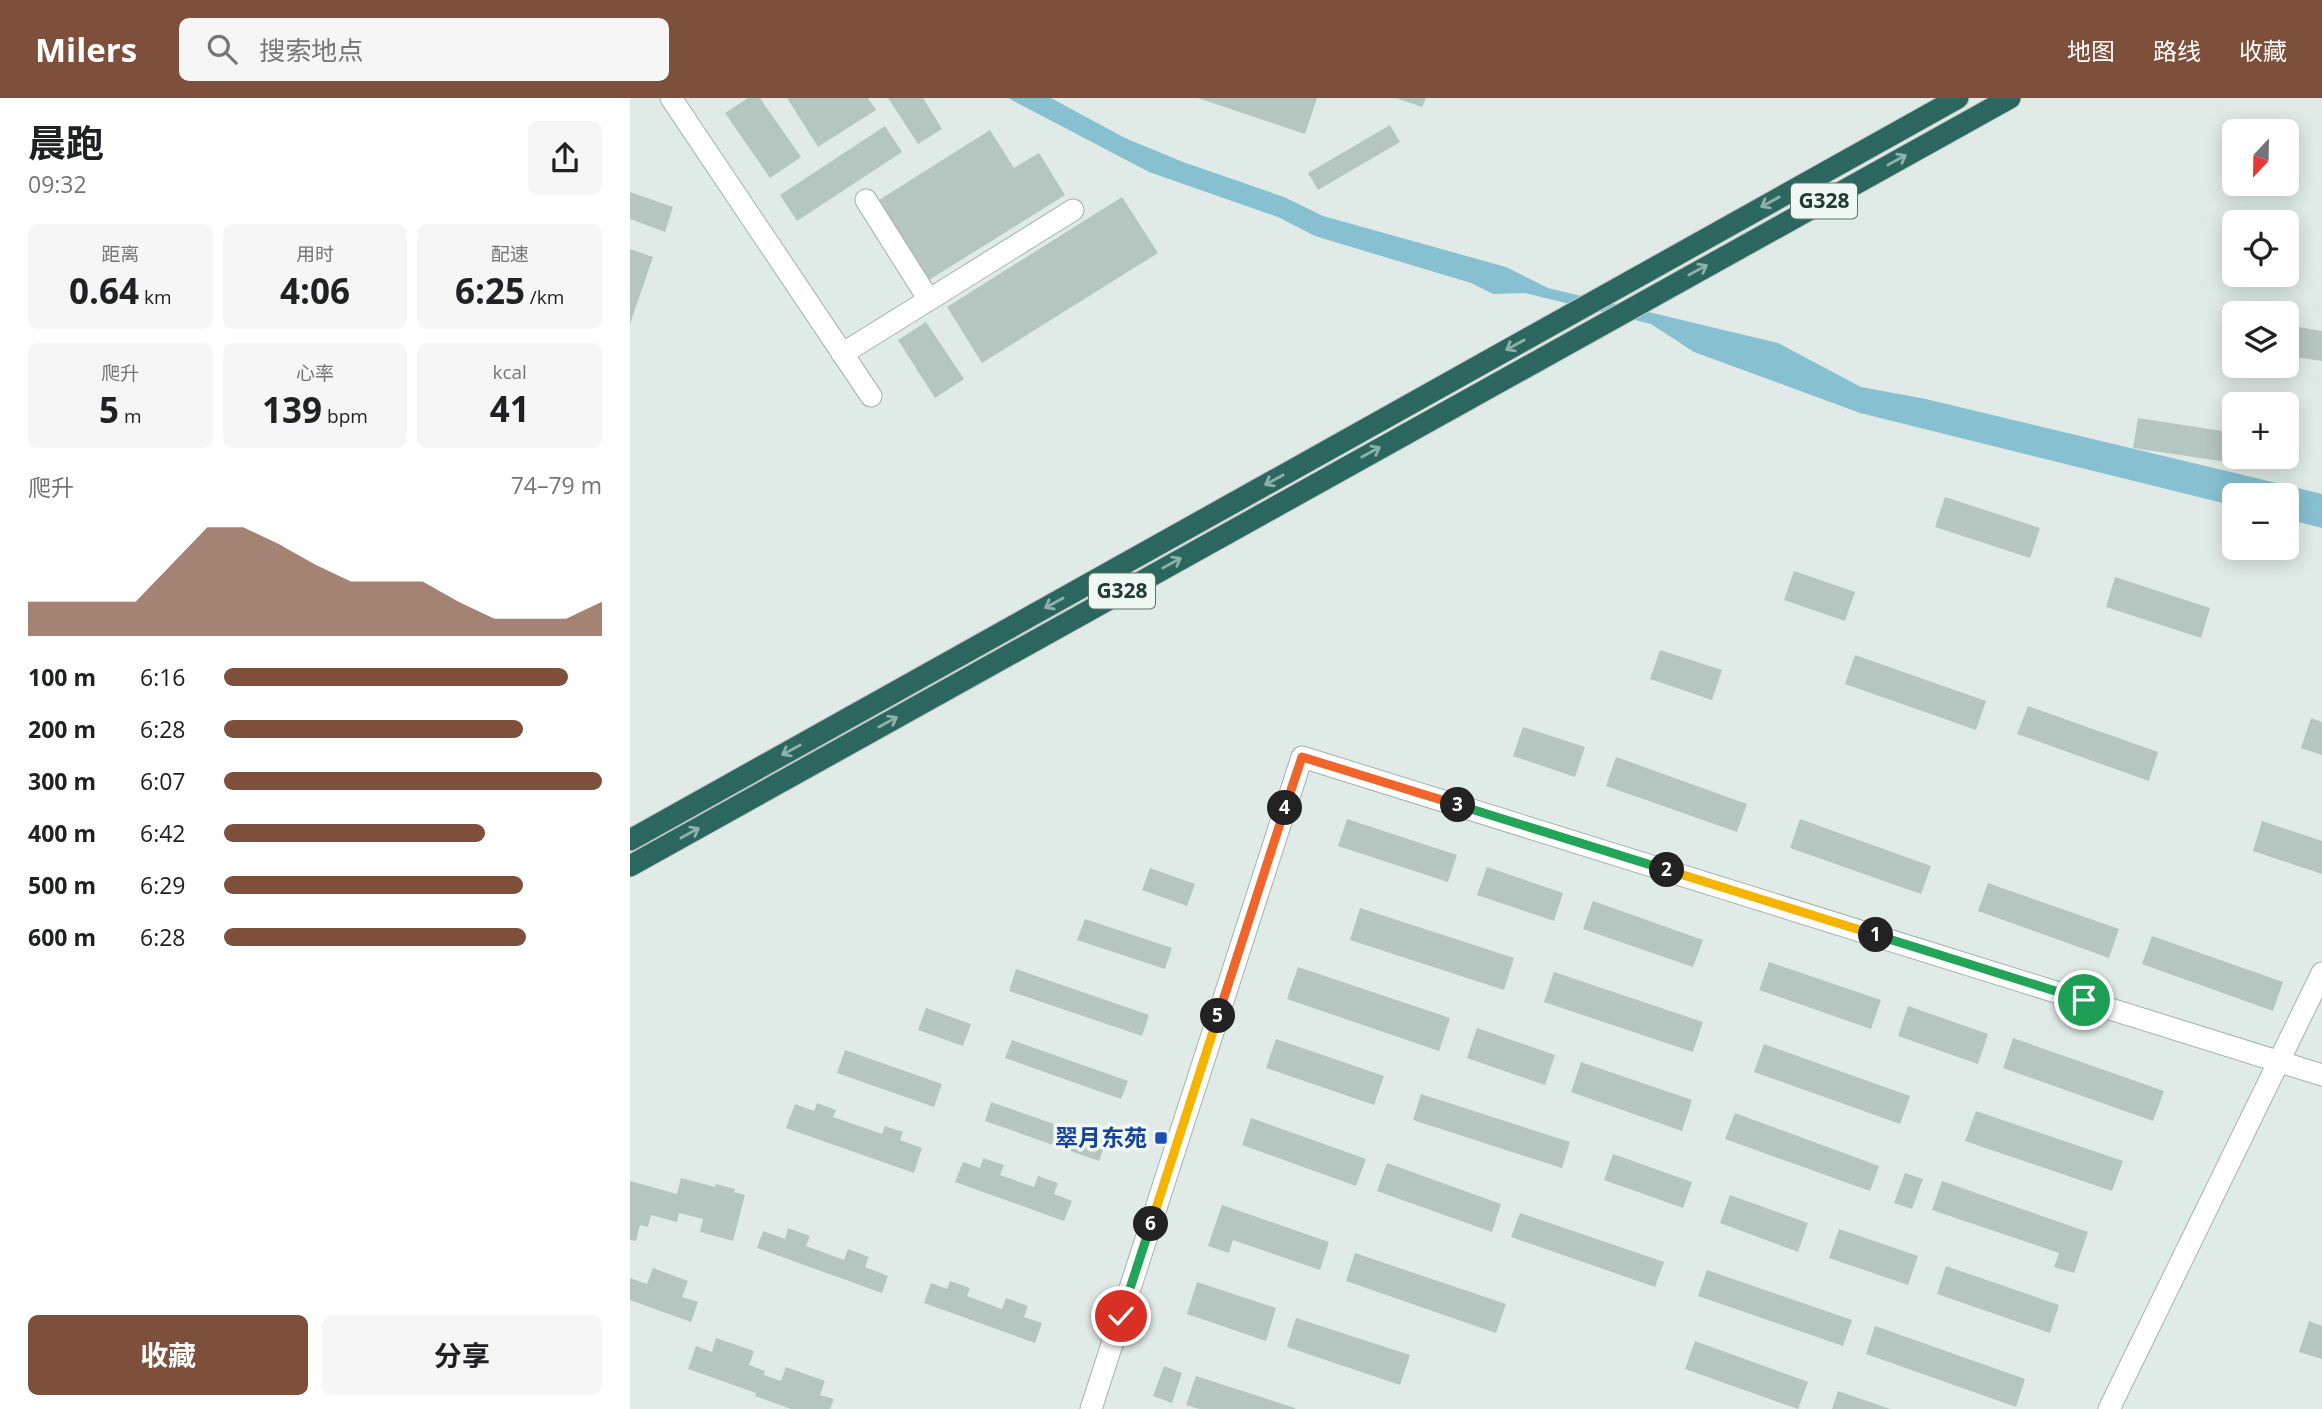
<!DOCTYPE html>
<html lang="zh">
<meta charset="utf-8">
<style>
body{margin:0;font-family:"Open Sans","Noto Sans SC",sans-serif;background:#f6f6f6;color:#202124;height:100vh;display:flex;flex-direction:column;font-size:26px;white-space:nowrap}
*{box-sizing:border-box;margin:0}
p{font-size:23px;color:#757577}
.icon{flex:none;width:38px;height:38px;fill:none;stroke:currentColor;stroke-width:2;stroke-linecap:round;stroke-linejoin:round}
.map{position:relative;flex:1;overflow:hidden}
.drawer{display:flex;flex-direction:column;background:#fff;width:630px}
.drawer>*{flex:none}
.needle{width:46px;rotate:202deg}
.fabs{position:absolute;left:1592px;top:21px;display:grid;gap:14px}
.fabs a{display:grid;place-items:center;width:77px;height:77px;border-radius:10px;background:#fff;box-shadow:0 4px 18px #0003;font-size:35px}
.pin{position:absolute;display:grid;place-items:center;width:60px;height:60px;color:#fff;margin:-30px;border:4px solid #fff;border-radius:50%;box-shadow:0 2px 7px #0007}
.km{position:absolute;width:35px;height:35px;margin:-18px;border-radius:50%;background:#222;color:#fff;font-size:19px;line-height:35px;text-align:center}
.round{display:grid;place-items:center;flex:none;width:74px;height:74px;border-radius:10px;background:#f6f6f6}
.summary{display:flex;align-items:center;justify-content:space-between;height:119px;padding:0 28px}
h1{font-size:38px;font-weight:700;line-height:52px}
.stats{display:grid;grid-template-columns:repeat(3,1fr);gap:10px;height:119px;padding:7px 28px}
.stats div{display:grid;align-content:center;border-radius:10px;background:#f6f6f6;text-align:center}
.stats b{font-size:35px;font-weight:700}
.stats small{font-size:19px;font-weight:400}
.stats p{font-size:19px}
.chart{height:196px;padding:14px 28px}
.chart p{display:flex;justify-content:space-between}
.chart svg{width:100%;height:126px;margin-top:7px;fill:#7e4f3a;opacity:.7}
.cta{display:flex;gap:14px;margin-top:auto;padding:14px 28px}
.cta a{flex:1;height:80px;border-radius:10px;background:#7e4f3a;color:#fff;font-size:28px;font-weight:700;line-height:80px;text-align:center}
.cta a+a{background:#f6f6f6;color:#202124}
ul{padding:0 28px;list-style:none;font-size:23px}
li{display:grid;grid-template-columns:112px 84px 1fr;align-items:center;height:52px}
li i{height:18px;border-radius:9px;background:#7e4f3a}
header{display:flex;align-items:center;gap:42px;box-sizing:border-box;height:98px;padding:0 35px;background:#7e4f3a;color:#fff}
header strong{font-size:33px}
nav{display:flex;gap:38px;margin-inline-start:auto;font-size:24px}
.search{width:490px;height:63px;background:#f6f6f6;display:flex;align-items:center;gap:18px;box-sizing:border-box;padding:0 24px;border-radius:10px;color:#757577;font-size:26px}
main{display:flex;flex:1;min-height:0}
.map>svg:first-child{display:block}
</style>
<header>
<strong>Milers</strong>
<div class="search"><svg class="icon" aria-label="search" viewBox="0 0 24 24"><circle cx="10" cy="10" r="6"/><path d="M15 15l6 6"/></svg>搜索地点</div>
<nav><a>地图</a><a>路线</a><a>收藏</a></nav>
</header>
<main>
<section class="drawer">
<div class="summary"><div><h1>晨跑</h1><p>09:32</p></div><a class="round"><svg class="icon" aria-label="share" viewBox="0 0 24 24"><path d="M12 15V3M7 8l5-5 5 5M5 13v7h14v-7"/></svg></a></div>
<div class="stats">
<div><p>距离</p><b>0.64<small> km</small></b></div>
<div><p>用时</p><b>4:06</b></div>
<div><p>配速</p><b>6:25<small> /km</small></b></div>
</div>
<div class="stats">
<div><p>爬升</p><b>5<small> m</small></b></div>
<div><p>心率</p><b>139<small> bpm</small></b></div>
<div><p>kcal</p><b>41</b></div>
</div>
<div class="chart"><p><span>爬升</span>74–79 m</p>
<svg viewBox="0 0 160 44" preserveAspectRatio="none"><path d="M0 44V32L10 32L20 32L30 32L40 19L50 6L60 6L70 12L80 19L90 25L100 25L110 25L120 32L130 38L140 38L150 38L160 32V44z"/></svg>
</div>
<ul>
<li><b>100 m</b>6:16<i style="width:91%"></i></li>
<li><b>200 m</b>6:28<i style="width:79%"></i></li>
<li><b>300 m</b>6:07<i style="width:100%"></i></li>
<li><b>400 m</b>6:42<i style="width:69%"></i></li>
<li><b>500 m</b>6:29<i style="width:79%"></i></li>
<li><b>600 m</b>6:28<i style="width:80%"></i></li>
</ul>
<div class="cta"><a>收藏</a><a>分享</a></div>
</section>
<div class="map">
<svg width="1692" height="1311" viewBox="0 0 1692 1311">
<rect width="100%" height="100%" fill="#e0ebe7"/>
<!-- water -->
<path fill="#87c0d1" d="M378,0H421L495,40L553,64L654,99L693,118L876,169L918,190L1148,245L1231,289L1296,301L1692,396V430L1657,421V397H1605V408L1230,315L1064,254L1021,226L895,195L863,196L841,185L685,138L648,119L519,74Z"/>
<!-- building -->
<path fill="#b5c6c0" d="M118,0H130L171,59L140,80L95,15Z
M157,0H238L246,12L188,49Z
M258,0H293L312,31L288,46Z
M568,0H687L675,36Z
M766,0H796L792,9Z
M760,27L770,44L688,92L678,75Z
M255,28L272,54L167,123L150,97Z
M360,32L384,70L409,55L435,97L299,182L249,102Z
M0,94L43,109L35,134L0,121Z
M492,99L528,155L352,265L317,209Z
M0,151L23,159L0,226Z
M296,224L334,281L305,300L268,242Z
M1657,227L1692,233V263L1657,258Z
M1508,320L1605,335V359H1633L1631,369L1503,350Z
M1315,399L1410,430L1400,460L1305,429Z
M1164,473L1225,494L1215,523L1154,502Z
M1485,479L1580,510L1571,540L1476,509Z
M1030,552L1092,572L1082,602L1020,581Z
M1225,557L1356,603L1346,632L1215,586Z
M1398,608L1528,654L1519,683L1387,636Z
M1681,620L1692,624V657L1671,650Z
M893,629L955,649L945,679L883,658Z
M986,659L1117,706L1107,734L976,688Z
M717,721L827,757L818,784L708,748Z
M1170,721L1301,768L1291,796L1160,750Z
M1632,723L1692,743V776L1623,753Z
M857,769L933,795L924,823L847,797Z
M520,770L565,786L557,808L512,792Z
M1358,785L1489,831L1479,860L1348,813Z
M963,803L1073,842L1063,869L953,831Z
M730,810L884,860L874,892L720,842Z
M455,821L542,850L535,871L447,842Z
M1522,838L1653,884L1643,913L1512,866Z
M1139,864L1251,902L1241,931L1129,892Z
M668,869L820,920L809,953L657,901Z
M386,871L519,917L512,938L379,893Z
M924,874L1073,924L1063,954L914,904Z
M1278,908L1358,936L1348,966L1268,938Z
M296,910L341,926L333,948L288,932Z
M847,930L925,957L915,987L837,960Z
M1383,940L1534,993L1523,1023L1373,970Z
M646,941L754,978L744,1007L636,970Z
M382,942L498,983L491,1001L375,960Z
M1134,946L1280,998L1270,1026L1124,974Z
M215,952L312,986L304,1009L207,975Z
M951,964L1062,1002L1052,1033L941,994Z
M791,996L940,1044L932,1070L783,1022Z
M361,1004L476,1044L469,1063L355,1023Z
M187,1005L206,1012L203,1019L252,1036L255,1028L273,1034L270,1042L292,1050L284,1075L156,1030L165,1006L184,1013Z
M1346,1013L1493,1063L1482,1093L1335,1043Z
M1105,1015L1249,1068L1240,1093L1095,1041Z
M621,1020L736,1061L726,1088L612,1047Z
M983,1056L1062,1084L1053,1110L974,1082Z
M353,1060L374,1067L370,1077L404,1089L408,1078L428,1085L424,1096L442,1103L434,1123L325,1084L333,1064L350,1070Z
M757,1065L871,1106L862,1134L747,1093Z
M1275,1075L1293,1081L1282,1111L1264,1105Z
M51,1080L85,1089L86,1086L105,1091L104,1094L115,1097L103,1143L70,1134L73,1121L49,1115L47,1124L21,1117L18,1129L10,1127L6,1143L0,1142V1083L47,1096Z
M1312,1083L1458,1134L1444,1175L1424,1169L1429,1155L1302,1112Z
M1100,1097L1178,1125L1168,1154L1090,1125Z
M592,1107L699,1144L690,1172L603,1142L599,1155L578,1148Z
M890,1115L1034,1164L1025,1189L881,1139Z
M158,1130L180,1138L176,1148L214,1162L218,1151L239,1159L235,1169L258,1178L252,1195L127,1150L133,1133L155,1141Z
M1209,1131L1288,1158L1278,1187L1199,1160Z
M725,1155L876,1206L866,1235L716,1183Z
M1316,1168L1429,1207L1420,1235L1307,1196Z
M23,1170L58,1183L52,1199L68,1204L61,1224L0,1202V1180L17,1186Z
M1077,1172L1222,1222L1213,1248L1068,1198Z
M320,1183L340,1190L337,1198L372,1211L376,1200L398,1208L394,1219L412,1225L405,1245L294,1205L301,1185L317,1191Z
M567,1184L646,1210L636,1243L557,1216Z
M666,1220L780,1257L770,1287L657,1249Z
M1679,1223L1692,1228V1261L1669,1254Z
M1245,1228L1395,1281L1386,1309L1236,1256Z
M86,1240L124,1253L119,1267L135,1273L134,1277L151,1283L156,1269L195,1283L190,1297L204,1301L200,1311H161L125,1298L126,1295L58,1271L66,1248L82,1254Z
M1065,1243L1178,1284L1168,1311L1055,1271Z
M534,1268L552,1275L542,1305L523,1298Z
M566,1278L665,1310V1311H569L556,1307Z
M1208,1293L1260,1311H1202Z"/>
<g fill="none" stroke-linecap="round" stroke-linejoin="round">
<defs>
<path id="minor" d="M41,0L241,298
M236,102L299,202
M212,256L443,112
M461,1311L672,659L1692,977
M1479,1311L1692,875"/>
<path id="highway" d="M0,742L1328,0
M0,768L1380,0"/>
</defs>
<!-- minor casing -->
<use href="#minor" stroke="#a3b3ae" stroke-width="23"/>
<!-- highway casing -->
<use href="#highway" stroke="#c1c8c7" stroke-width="23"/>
<!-- minor -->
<use href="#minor" stroke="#fff" stroke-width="21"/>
<!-- highway -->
<use href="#highway" stroke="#2c675f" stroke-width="21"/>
</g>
<!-- one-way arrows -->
<defs><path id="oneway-shaft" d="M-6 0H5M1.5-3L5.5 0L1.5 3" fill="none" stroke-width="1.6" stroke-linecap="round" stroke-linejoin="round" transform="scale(1.75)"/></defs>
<g stroke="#8eb0aa">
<use href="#oneway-shaft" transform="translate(1267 62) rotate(-29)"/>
<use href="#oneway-shaft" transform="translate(1140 104) rotate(151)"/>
<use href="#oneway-shaft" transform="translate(1068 172) rotate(-29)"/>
<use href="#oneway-shaft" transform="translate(885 247) rotate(151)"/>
<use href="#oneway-shaft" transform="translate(741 354) rotate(-29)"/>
<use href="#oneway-shaft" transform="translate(644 382) rotate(151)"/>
<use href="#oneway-shaft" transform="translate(542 465) rotate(-29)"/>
<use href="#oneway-shaft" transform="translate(424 505) rotate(151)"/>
<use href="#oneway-shaft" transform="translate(258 624) rotate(-29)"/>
<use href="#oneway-shaft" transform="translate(161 652) rotate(151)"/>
<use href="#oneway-shaft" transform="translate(60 735) rotate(-29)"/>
</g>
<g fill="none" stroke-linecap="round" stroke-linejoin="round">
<defs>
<path id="split-1" d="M1246,837L1454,902"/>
<path id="split-2" d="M1037,772L1246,837"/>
<path id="split-3" d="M828,707L1037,772"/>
<path id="split-4" d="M655,710L672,659L828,707"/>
<path id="split-5" d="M588,918L655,710"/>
<path id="split-6" d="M521,1126L588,918"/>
<path id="split-7" d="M491,1218L521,1126"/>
</defs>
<!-- split-1 casing -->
<use href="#split-1" stroke="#fff" stroke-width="14"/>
<!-- split-2 casing -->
<use href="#split-2" stroke="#fff" stroke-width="14"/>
<!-- split-3 casing -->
<use href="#split-3" stroke="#fff" stroke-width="14"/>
<!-- split-4 casing -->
<use href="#split-4" stroke="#fff" stroke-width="14"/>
<!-- split-5 casing -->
<use href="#split-5" stroke="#fff" stroke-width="14"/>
<!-- split-6 casing -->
<use href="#split-6" stroke="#fff" stroke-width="14"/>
<!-- split-7 casing -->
<use href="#split-7" stroke="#fff" stroke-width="14"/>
<!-- split-1 -->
<use href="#split-1" stroke="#22a559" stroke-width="9"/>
<!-- split-2 -->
<use href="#split-2" stroke="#f5b400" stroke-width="9"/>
<!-- split-3 -->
<use href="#split-3" stroke="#22a559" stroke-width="9"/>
<!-- split-4 -->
<use href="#split-4" stroke="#f0652b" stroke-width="9"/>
<!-- split-5 -->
<use href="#split-5" stroke="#f0652b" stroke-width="9"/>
<!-- split-6 -->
<use href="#split-6" stroke="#f5b400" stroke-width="9"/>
<!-- split-7 -->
<use href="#split-7" stroke="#22a559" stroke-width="9"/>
</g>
<!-- markers -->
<rect fill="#1a4fb4" stroke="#f0f8f4" stroke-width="2.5" x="524" y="1033" width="14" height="14" rx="3.5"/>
<g text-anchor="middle" stroke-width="7" stroke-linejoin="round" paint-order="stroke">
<!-- shield labels -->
<g fill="#f0f8f4" stroke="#5f746f" stroke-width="2">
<rect x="1161" y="85.5" width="66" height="35" rx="5"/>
<rect x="459" y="475.5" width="66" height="35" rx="5"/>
</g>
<g font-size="21" font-weight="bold" fill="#213b36">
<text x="1194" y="110">G328</text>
<text x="492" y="500">G328</text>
</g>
<!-- transit labels -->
<g font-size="23" font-weight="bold" fill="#164399" stroke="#f0f8f4" text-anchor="end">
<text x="517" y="1048">翠月东苑</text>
</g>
</g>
</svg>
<div class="fabs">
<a><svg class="needle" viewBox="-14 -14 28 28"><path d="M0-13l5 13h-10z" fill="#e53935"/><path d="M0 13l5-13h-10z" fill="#757577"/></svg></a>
<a><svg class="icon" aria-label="locate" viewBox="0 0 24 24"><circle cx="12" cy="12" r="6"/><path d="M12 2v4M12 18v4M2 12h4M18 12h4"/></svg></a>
<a><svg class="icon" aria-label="layers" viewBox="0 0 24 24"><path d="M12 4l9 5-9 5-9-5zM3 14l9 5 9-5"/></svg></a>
<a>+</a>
<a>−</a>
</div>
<div class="pin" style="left:1454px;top:902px;background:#1e9e55"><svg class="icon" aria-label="arrive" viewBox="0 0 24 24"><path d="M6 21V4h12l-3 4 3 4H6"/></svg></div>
<div class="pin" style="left:491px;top:1218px;background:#d93025"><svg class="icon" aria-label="check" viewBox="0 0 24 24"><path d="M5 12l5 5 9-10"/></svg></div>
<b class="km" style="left:1246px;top:837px">1</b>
<b class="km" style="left:1037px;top:772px">2</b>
<b class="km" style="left:828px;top:707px">3</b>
<b class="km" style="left:655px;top:710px">4</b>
<b class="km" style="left:588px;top:918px">5</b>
<b class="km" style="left:521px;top:1126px">6</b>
</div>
</main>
